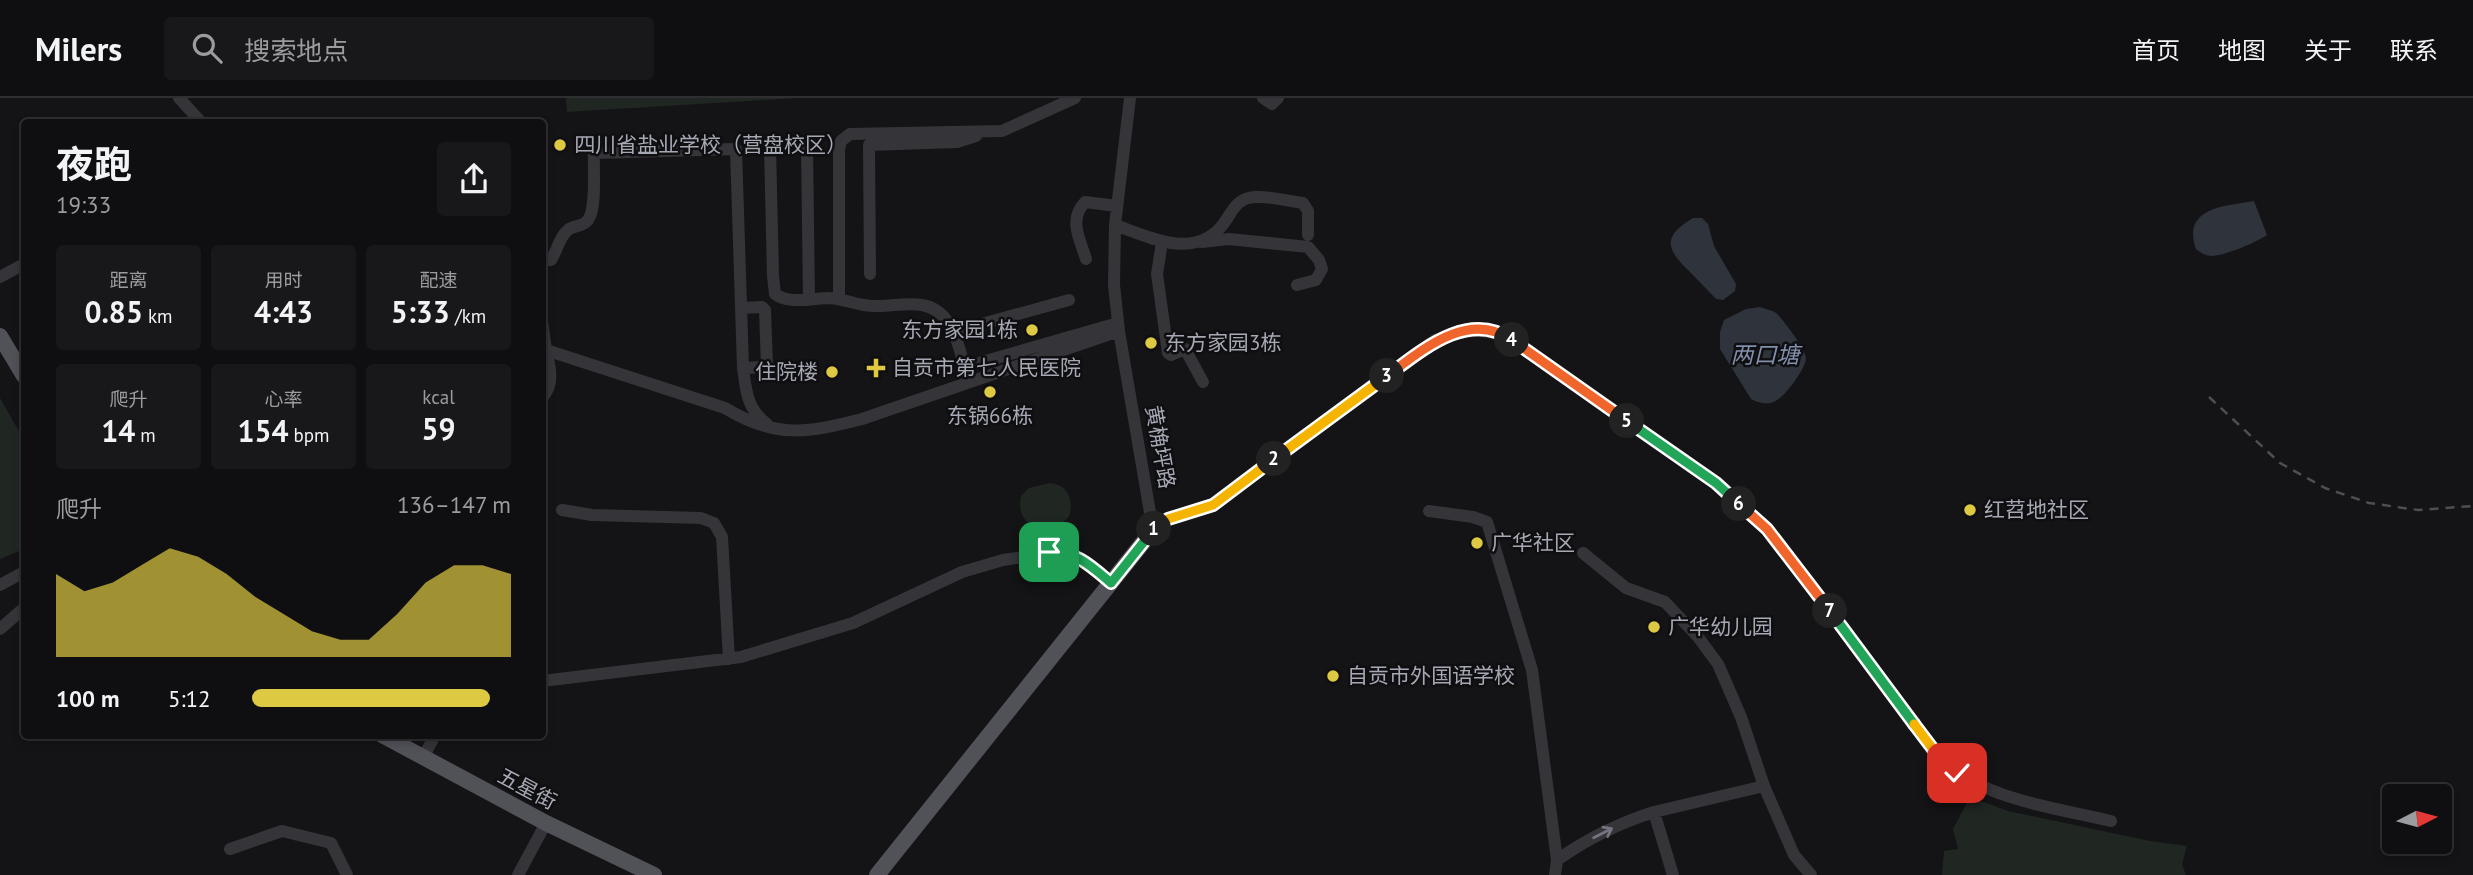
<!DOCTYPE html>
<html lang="zh">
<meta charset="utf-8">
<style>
body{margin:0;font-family:"PT Sans","Noto Sans SC",sans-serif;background:#181719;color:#f1f3f6;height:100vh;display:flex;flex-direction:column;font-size:26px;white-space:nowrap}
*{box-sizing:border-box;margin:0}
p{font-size:23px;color:#9b9c9f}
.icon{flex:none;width:38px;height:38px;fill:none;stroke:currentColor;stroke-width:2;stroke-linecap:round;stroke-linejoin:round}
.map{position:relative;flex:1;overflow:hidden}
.sheet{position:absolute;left:21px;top:21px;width:525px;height:620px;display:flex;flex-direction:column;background:#0f0e10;border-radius:7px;box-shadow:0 4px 10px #0003,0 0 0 2px #2f2e30}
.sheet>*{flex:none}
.needle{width:46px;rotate:84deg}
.fabs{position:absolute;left:2382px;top:686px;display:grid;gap:14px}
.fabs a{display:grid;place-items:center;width:70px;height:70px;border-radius:7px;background:#0f0e10;box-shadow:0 4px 10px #0003,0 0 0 2px #2f2e30;font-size:35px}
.pin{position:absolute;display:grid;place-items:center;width:60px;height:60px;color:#fff;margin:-30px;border-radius:14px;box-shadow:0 4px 10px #0006}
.km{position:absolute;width:35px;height:35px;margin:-18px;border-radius:50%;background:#222;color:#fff;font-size:19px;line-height:35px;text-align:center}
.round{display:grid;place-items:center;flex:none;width:74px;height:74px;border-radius:7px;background:#181719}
.headline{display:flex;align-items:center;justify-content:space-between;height:119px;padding:0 35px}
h1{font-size:38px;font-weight:700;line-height:52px}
.figures{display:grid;grid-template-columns:repeat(3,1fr);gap:10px;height:119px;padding:7px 35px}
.figures div{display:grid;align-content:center;border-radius:7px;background:#181719;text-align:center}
.figures b{font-size:30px;font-weight:700}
.figures small{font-size:19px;font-weight:400}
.figures p{font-size:19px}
.chart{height:196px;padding:14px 35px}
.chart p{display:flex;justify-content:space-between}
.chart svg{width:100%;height:126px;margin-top:7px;fill:#dec942;opacity:.7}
ul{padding:0 35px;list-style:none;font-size:23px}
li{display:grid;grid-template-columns:112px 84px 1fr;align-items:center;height:52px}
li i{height:18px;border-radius:9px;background:#dec942}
header{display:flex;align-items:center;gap:42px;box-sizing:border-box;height:98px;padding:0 35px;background:#0f0e10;border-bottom:2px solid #2f2e30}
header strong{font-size:33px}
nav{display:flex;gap:38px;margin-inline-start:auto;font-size:24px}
.search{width:490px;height:63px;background:#181719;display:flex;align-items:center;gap:18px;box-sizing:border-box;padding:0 24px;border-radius:7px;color:#9b9c9f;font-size:26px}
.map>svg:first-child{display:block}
</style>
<header>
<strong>Milers</strong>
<div class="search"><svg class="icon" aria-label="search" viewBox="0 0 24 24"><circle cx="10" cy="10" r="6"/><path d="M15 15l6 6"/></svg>搜索地点</div>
<nav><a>首页</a><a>地图</a><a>关于</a><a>联系</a></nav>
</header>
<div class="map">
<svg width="2473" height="777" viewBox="0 0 2473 777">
<rect width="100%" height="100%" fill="#141315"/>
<!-- green -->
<path fill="#202722" d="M566,0H798L567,14Z
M0,300L24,342V451L0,461Z
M1050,385C1069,387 1074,403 1069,419C1050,439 1014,432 1021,398L1029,390Z
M1970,699L2008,713L2150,743L2187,748L2182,766L2186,777H1942L1944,753L1958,751L1953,731Z"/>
<!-- water -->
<path fill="#2e333c" d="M2254,103L2267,137C2255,145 2226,157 2212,158C2205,158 2200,154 2196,151C2181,109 2226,108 2254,103Z
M1693,120H1702L1708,126L1714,148L1736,186L1735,193L1723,202L1716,201C1708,193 1700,184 1692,176C1668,153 1659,140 1693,120Z
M1760,209C1765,211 1772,212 1776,215C1783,221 1807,253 1806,261C1805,271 1786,297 1777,302C1770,308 1758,305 1751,301L1720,251V234L1724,222L1746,211Z"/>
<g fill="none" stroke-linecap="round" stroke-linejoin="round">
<!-- minor -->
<path stroke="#353539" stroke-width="12" d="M179,0L201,24
M1130,0L1115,127L1114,187L1119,233L1153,432L1168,421L1213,406L1435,242C1463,233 1477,229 1506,238L1716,385L1767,431L1942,663C1989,703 2053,709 2111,723
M1263,0L1272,6L1278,0
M770,49L773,178L775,196C788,206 810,201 827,200C844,200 857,208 874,208C889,209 907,204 922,207C952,212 957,244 965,269L1118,225
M807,49L809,201
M1115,127C1149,139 1191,161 1220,130C1232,117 1234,100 1255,99C1270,98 1288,103 1303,105L1308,113V137
M1162,144L1157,176L1168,255L1171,257L1185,251L1203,284
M1202,144L1229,141L1308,149L1319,162L1322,171L1316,182L1297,187
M1086,161C1080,141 1068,122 1085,104L1117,108
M542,162H551C557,153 559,139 568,132C574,127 583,129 588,122C597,110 593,71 594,55L736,51L743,270C746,293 747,311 767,326
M870,176L869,47L957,44L976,38
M0,179L24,166
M839,200V52L841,43L850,36L1002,33L1075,0
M742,210L762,209L765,212L767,269L743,270
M542,223L546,252L725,310C776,341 807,335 862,321L1119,233
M953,234L1069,202
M542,300C555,286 550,269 546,252
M562,412L592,417L701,420L714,425L722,439L729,561
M1429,413L1473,419L1487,424L1532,572L1557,762
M1583,455L1626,490L1665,504L1698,539L1718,566L1741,619L1764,688
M0,487L24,474
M0,531L24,510
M542,583L741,559L853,525L962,474L1003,462L1062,453L1083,462L1111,485
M423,660L435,637
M1654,714L1764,688L1794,757L1811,777
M230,751L282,733L331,745L347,777
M518,777L546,725
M1555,777L1557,762C1587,741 1619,725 1654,714L1673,777"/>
<!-- major -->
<path stroke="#515158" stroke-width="16" d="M0,238L24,278
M382,637L546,725L654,777
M877,777L1153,432"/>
<!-- rail -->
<path stroke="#4e4e54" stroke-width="2.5" stroke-dasharray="9 7" stroke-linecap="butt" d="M2209,299L2280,365L2325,390L2369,405L2418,412L2473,408"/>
</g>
<!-- one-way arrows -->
<defs><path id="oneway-shaft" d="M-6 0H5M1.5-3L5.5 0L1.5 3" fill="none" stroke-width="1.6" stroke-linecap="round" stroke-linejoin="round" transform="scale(1.75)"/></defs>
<use stroke="#73747d" href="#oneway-shaft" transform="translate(1603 735) rotate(-27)"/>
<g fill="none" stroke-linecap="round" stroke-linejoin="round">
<defs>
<path id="split-1" d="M1049,454C1076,453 1091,468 1111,485L1154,431"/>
<path id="split-2" d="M1154,431L1168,421L1213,407L1274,361"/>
<path id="split-3" d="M1274,361L1387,278"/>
<path id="split-4" d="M1387,278C1421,253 1468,211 1512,242"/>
<path id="split-5" d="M1512,242L1627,323"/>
<path id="split-6" d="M1627,323L1716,385L1739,406"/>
<path id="split-7" d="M1739,406L1767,431L1830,513"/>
<path id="split-8" d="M1830,513L1914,626"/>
<path id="split-9" d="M1914,626L1942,663L1957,675"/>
</defs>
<!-- split-1 casing -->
<use href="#split-1" stroke="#fff" stroke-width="14"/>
<!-- split-2 casing -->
<use href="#split-2" stroke="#fff" stroke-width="14"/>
<!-- split-3 casing -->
<use href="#split-3" stroke="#fff" stroke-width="14"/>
<!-- split-4 casing -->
<use href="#split-4" stroke="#fff" stroke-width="14"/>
<!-- split-5 casing -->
<use href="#split-5" stroke="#fff" stroke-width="14"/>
<!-- split-6 casing -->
<use href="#split-6" stroke="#fff" stroke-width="14"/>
<!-- split-7 casing -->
<use href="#split-7" stroke="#fff" stroke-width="14"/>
<!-- split-8 casing -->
<use href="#split-8" stroke="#fff" stroke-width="14"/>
<!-- split-9 casing -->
<use href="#split-9" stroke="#fff" stroke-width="14"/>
<!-- split-1 -->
<use href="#split-1" stroke="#22a559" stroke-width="9"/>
<!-- split-2 -->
<use href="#split-2" stroke="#f5b400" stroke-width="9"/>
<!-- split-3 -->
<use href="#split-3" stroke="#f5b400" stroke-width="9"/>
<!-- split-4 -->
<use href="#split-4" stroke="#f0652b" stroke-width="9"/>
<!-- split-5 -->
<use href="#split-5" stroke="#f0652b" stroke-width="9"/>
<!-- split-6 -->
<use href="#split-6" stroke="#22a559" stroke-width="9"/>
<!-- split-7 -->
<use href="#split-7" stroke="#f0652b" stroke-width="9"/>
<!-- split-8 -->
<use href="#split-8" stroke="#22a559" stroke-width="9"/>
<!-- split-9 -->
<use href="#split-9" stroke="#f5b400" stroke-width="9"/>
</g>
<!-- markers -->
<g fill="#dec942" stroke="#0f0e10" stroke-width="2.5">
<circle cx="560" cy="47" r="7"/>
<circle cx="1032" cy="232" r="7"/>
<circle cx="1151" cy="245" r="7"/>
<path d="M872.5 259.5h7v7h7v7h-7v7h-7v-7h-7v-7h7z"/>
<circle cx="832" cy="274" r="7"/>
<circle cx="990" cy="294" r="7"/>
<circle cx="1970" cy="412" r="7"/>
<circle cx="1477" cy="445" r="7"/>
<circle cx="1654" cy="529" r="7"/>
<circle cx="1333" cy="578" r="7"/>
</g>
<g text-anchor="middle" stroke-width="5" stroke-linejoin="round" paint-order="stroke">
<!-- poi labels -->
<g font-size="21" fill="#a6a8b4" stroke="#0f0e10" text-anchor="start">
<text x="574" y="54">四川省盐业学校（营盘校区）</text>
<text x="1018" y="239" text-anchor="end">东方家园1栋</text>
<text x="1165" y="252">东方家园3栋</text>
<text x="892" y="277">自贡市第七人民医院</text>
<text x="818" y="281" text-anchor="end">住院楼</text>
<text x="990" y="325" text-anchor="middle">东锅66栋</text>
<text x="1984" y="419">红苕地社区</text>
<text x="1491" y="452">广华社区</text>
<text x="1668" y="536">广华幼儿园</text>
<text x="1347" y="585">自贡市外国语学校</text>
</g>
<!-- street labels -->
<g font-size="21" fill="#a6a8b4" stroke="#0f0e10">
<text transform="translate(1160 349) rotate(80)" y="7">黄桷坪路</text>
<text transform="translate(527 691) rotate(28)" y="7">五星街</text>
</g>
<!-- water labels -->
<g font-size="23" font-style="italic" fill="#818fab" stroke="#0f0e10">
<text x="1765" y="265">两口塘</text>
</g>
</g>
</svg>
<div class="fabs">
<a><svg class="needle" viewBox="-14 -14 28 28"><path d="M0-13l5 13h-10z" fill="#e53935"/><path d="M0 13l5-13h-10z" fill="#9b9c9f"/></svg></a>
</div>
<div class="pin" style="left:1049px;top:454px;background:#1e9e55"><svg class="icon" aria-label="arrive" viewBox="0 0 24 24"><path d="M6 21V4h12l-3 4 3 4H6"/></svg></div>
<div class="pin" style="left:1957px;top:675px;background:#d93025"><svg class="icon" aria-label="check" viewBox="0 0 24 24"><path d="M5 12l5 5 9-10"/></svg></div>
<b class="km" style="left:1154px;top:431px">1</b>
<b class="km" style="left:1274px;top:361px">2</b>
<b class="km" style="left:1387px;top:278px">3</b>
<b class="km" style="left:1512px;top:242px">4</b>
<b class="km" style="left:1627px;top:323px">5</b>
<b class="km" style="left:1739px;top:406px">6</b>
<b class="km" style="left:1830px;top:513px">7</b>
<section class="sheet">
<div class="headline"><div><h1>夜跑</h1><p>19:33</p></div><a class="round"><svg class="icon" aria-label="share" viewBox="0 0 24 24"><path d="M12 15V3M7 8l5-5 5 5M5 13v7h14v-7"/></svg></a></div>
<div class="figures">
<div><p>距离</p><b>0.85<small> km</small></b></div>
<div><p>用时</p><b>4:43</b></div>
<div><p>配速</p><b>5:33<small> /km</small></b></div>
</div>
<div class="figures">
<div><p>爬升</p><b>14<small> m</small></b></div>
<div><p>心率</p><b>154<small> bpm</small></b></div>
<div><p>kcal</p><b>59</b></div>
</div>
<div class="chart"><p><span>爬升</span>136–147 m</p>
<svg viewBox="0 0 160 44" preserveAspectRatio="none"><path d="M0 44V15L10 21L20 18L30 12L40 6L50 9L60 15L70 23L80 29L90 35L100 38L110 38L120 29L130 18L140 12L150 12L160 15V44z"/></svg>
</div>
<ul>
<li><b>100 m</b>5:12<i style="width:92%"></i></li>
</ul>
</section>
</div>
